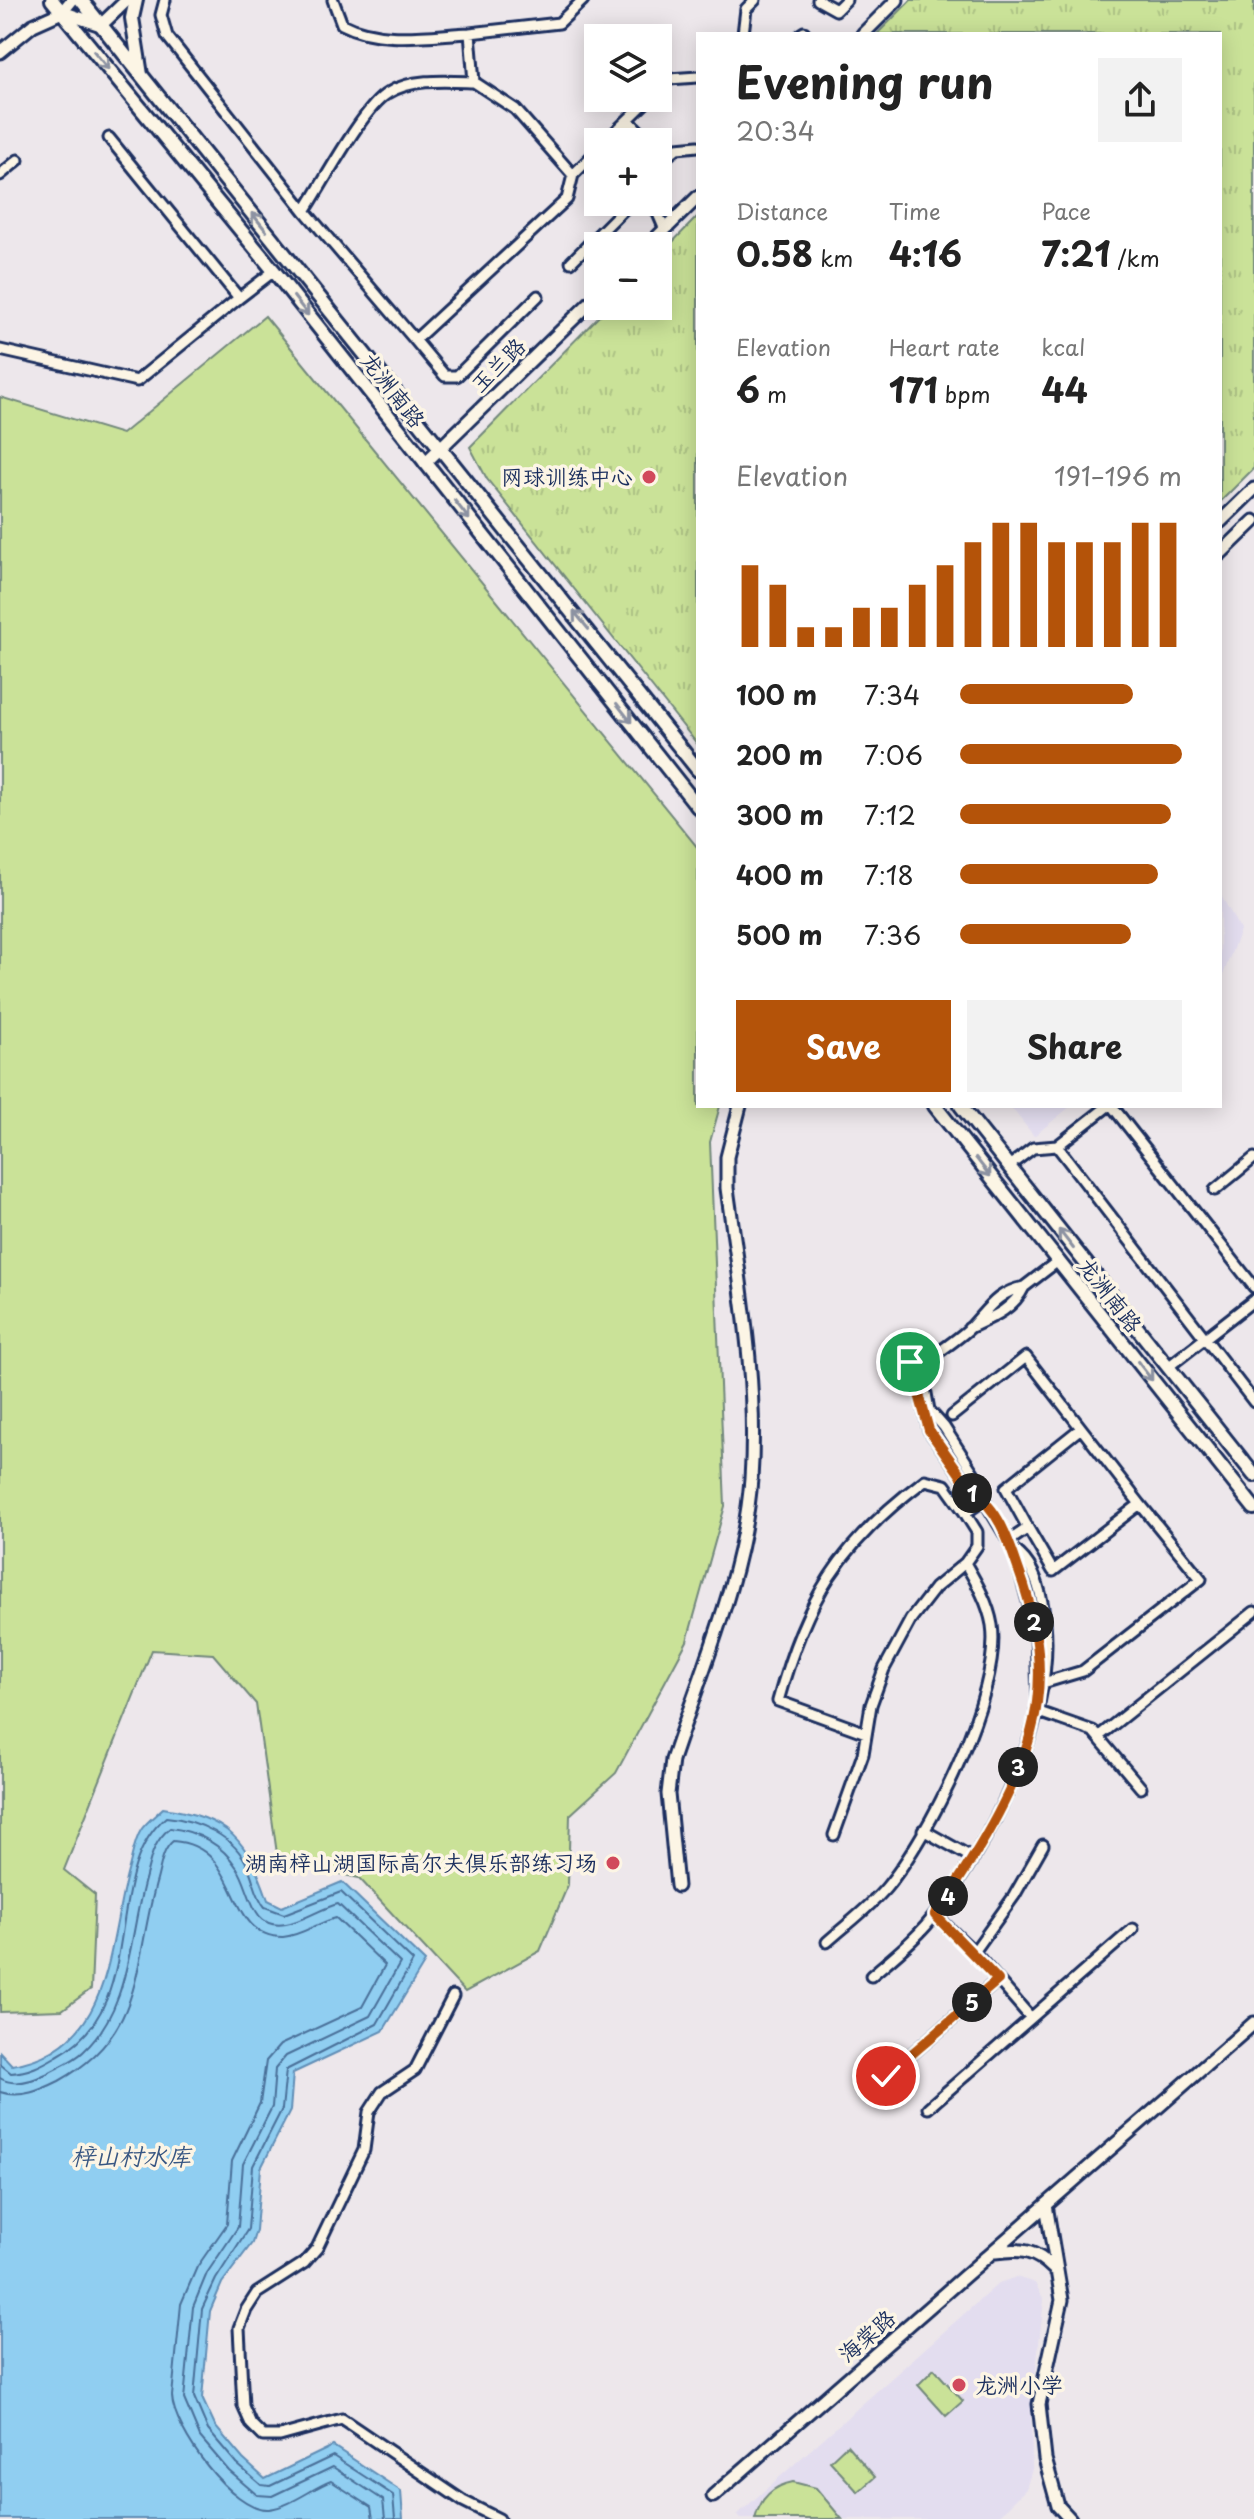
<!DOCTYPE html>
<meta charset="utf-8">
<style>
body{margin:0;font-family:"Playpen Sans","LXGW WenKai TC",sans-serif;background:#f2f2f2;color:#222;height:100vh;display:flex;flex-direction:column;font-size:30px;white-space:nowrap}
*{box-sizing:border-box;margin:0}
p{font-size:26px;color:#767676}
.icon{flex:none;width:44px;height:44px;fill:none;stroke:currentColor;stroke-width:2;stroke-linecap:round;stroke-linejoin:round}
.map{position:relative;flex:1;overflow:hidden}
.sheet{position:absolute;left:696px;top:32px;width:526px;height:1076px;display:flex;flex-direction:column;background:#fff;border-radius:0px;box-shadow:0 4px 20px #0003}
.sheet>*{flex:none}
.fabs{position:absolute;left:584px;top:24px;display:grid;gap:16px}
.fabs a{display:grid;place-items:center;width:88px;height:88px;border-radius:0px;background:#fff;box-shadow:0 4px 20px #0003;font-size:40px}
.pin{position:absolute;display:grid;place-items:center;width:68px;height:68px;color:#fff;margin:-34px;border:4px solid #fff;border-radius:50%;box-shadow:0 2px 8px #0007}
.km{position:absolute;width:40px;height:40px;margin:-20px;border-radius:50%;background:#222;color:#fff;font-size:22px;line-height:40px;text-align:center}
.round{display:grid;place-items:center;flex:none;width:84px;height:84px;border-radius:0px;background:#f2f2f2}
.summary{display:flex;align-items:center;justify-content:space-between;height:136px;padding:0 40px}
h1{font-size:44px;font-weight:700;line-height:60px}
.figures{display:grid;grid-template-columns:repeat(3,1fr);gap:12px;height:136px;padding:8px 40px}
.figures div{display:grid;align-content:center}
.figures b{font-size:34px;font-weight:700}
.figures small{font-size:22px;font-weight:400}
.figures p{font-size:22px}
.chart{height:224px;padding:16px 40px}
.chart p{display:flex;justify-content:space-between}
.chart svg{width:100%;height:144px;margin-top:8px;stroke:#b45309;stroke-width:6}
.action{display:flex;gap:16px;margin-top:auto;padding:16px 40px}
.action a{flex:1;height:92px;border-radius:0px;background:#b45309;color:#fff;font-size:32px;font-weight:700;line-height:92px;text-align:center}
.action a+a{background:#f2f2f2;color:#222}
ul{padding:0 40px;list-style:none;font-size:26px}
li{display:grid;grid-template-columns:128px 96px 1fr;align-items:center;height:60px}
li i{height:20px;border-radius:10px;background:#b45309}
.map>svg:first-child{display:block}
</style>
<div class="map">
<svg width="1254" height="2519" viewBox="0 0 1254 2519">
<defs>
<pattern id="park-tufts" width="24" height="20" patternUnits="userSpaceOnUse" patternTransform="scale(2)"><rect width="24" height="20" fill="#cae298"/><path d="M3 7l-1-3M5 7V3M7 7l1-3M15 17l-1-3M17 17v-4M19 17l1-3" fill="none" stroke="#adc285"/></pattern>
</defs>
<rect width="100%" height="100%" fill="#ede7eb"/>
<filter id="ink" filterUnits="userSpaceOnUse"><feTurbulence type="fractalNoise" baseFrequency=".0125" numOctaves="2"/><feDisplacementMap in="SourceGraphic" scale="16" xChannelSelector="R" yChannelSelector="G"/><feConvolveMatrix kernelMatrix="1 2 1 2 8 2 1 2 1" color-interpolation-filters="sRGB"/></filter>
<g filter="url(#ink)">
<!-- built -->
<path fill="#e3ddef" d="M1220,893L1240,930L1220,983Z
M1010,1106H1071L1034,1136Z
M1016,2277L1035,2283L1044,2300L1031,2411L1032,2469L1026,2489L996,2519H741L737,2515L999,2283Z"/>
<!-- grass -->
<path fill="#cae298" stroke="#72887b" stroke-width="2" d="M265,316L698,848V1106H720L710,1142L725,1506L687,1641L616,1773L570,1815L568,1885L540,1951L465,1992L359,1878L278,1861L256,1704L213,1654L152,1650L64,1870L95,1895L91,1989L62,2010L0,2012V397L122,434Z
M934,2369L963,2401L946,2416L918,2385Z
M847,2445L875,2477L858,2492L830,2461Z
M793,2482L816,2488L842,2519H755C760,2498 772,2486 793,2482Z"/>
<!-- park -->
<path fill="url(#park-tufts)" stroke="#72887b" stroke-width="2" d="M911,0H1254V468L1220,502V34H877Z
M698,216V745L487,479L470,447L609,306H658V257Z"/>
<!-- water -->
<path fill="#90cef1" stroke="#618eb6" stroke-width="2" d="M163,1808C229,1818 247,1839 268,1900L282,1907L342,1882L425,1962L383,2031L293,2073L290,2111L261,2168L256,2230L252,2243L222,2283L210,2311L202,2398L215,2426L243,2459L265,2479L333,2446L401,2491L403,2519H0V2052L12,2065C113,2048 107,1949 128,1871C132,1858 134,1841 141,1830C146,1822 156,1815 163,1808Z"/>
<g fill="none" stroke-linecap="round" stroke-linejoin="round">
<!-- shore -->
<path stroke="#4a6f99" stroke-width="2" d="M0,2064L11,2073C29,2072 42,2065 57,2056C150,2006 99,1873 166,1817C198,1820 235,1836 248,1867C254,1880 256,1897 265,1907L284,1914L341,1892L413,1961L377,2024L286,2070L282,2109L253,2166L248,2229L216,2279L202,2309L194,2397L208,2430L237,2464L261,2485L270,2486L333,2456L393,2495L395,2519
M0,2078C14,2087 32,2081 46,2074C58,2067 74,2061 83,2052C131,2008 129,1935 146,1876C151,1856 154,1841 170,1828C197,1831 222,1844 237,1868C251,1888 250,1931 286,1924C304,1921 321,1908 338,1904L400,1963L370,2016L286,2056L275,2069L272,2107L243,2164L238,2227L207,2273L193,2307L184,2399L200,2437L229,2471L257,2495L272,2496L333,2467L383,2500L385,2519
M0,2092C21,2099 41,2090 59,2081C146,2033 133,1964 157,1880C161,1866 162,1850 173,1841C244,1846 223,1938 283,1937C301,1936 319,1922 336,1918L385,1965L362,2007L280,2045L266,2061L260,2103L232,2161L227,2224L197,2267L181,2304L172,2396C173,2429 233,2512 269,2509C290,2507 312,2488 331,2481L371,2507L373,2519"/>
<defs>
<path id="minor" d="M165,0L161,15L167,36L305,211
M333,0L342,24C380,44 428,35 470,33
M583,0L559,23L470,33L474,82L515,109L573,175L598,150
M818,0L836,10L846,0
M743,34L746,9L755,0
M801,34L804,32
M658,90L669,79L698,77
M628,120L650,142
M605,142L650,98
M658,163L677,148L698,146
M0,175L18,160
M653,202L665,230
M571,262L630,203L653,206
M538,296L457,376H445L415,340L567,199L573,175
M239,298L274,271
M415,340L305,211C323,184 363,107 388,93C413,78 446,81 474,82
M0,350L137,381L239,298L109,138
M1112,1106L1254,1287
M1057,1146L1108,1106
M1009,1166L1033,1148L1057,1146L1254,1402
M1215,1190L1254,1158
M1024,1287L1058,1261
M910 1366a11 11 0 1 1 22 0a11 11 0 1 1-22 0Z
M929,1359C943,1349 958,1339 970,1328C988,1309 997,1292 1024,1287C1013,1310 991,1318 969,1328
M1168,1367L1254,1300
M915,1376L929,1430L974,1494L984,1500
M923,1377L929,1410L944,1427L983,1488L984,1500L1010,1543
M952,1416L1026,1357L1081,1428
M1009,1541L1028,1528L1053,1571L1140,1504L1081,1428L1006,1488L1028,1528
M1043,1683L1083,1671L1201,1579L1140,1504
M1036,1711L1093,1731L1141,1788
M866,1733L778,1701C806,1599 839,1544 925,1480L945,1485L965,1513
M1098,1737L1254,1612
M923,1830L973,1858
M834,1835L863,1754L871,1705L884,1669L911,1619L935,1588L965,1563L977,1546V1532L965,1513L984,1500
M935,1915L974,1952L1031,2018L1133,1929
M827,1942C846,1925 869,1908 886,1888C929,1837 1002,1692 992,1625C988,1602 976,1582 965,1563
M974,1952L1014,1896L1043,1845
M871,1976C894,1956 919,1937 937,1912C997,1830 1063,1705 1042,1602C1038,1581 1031,1562 1014,1550L1036,1631L1038,1700
M453,1996L415,2070L382,2092L369,2112L364,2150L317,2248L304,2263L257,2293L246,2310L239,2328L243,2406L251,2424L263,2436H280L342,2419L463,2501L499,2519
M886,2076L998,1980
M928,2108L1031,2018"/>
<path id="tertiary" d="M62,12L101,25L127,0
M863,34L897,0
M0,52L33,25L62,12L72,0
M648,246L698,197
M425,463L598,295
M1220,522L1254,489
M1220,554L1254,521
M677,1886L668,1794L672,1760C702,1669 744,1574 751,1479C758,1382 740,1284 727,1188V1157L740,1106
M995,2252C1021,2248 1035,2250 1054,2269
M713,2496L1046,2205
M1070,2519L1058,2506L1045,2459L1039,2404L1062,2300L1046,2205L1254,2023"/>
<path id="secondary" d="M52,0L274,271L698,807
M81,0L698,770
M136,0L132,18L141,75
M935,1106L1254,1508
M961,1106L1254,1475"/>
</defs>
<!-- minor casing -->
<use href="#minor" stroke="#1b2f5e" stroke-width="15"/>
<!-- tertiary casing -->
<use href="#tertiary" stroke="#1b2f5e" stroke-width="17"/>
<!-- secondary casing -->
<use href="#secondary" stroke="#1b2f5e" stroke-width="18"/>
<!-- minor -->
<use href="#minor" stroke="#fcf5e5" stroke-width="9"/>
<!-- tertiary -->
<use href="#tertiary" stroke="#fcf5e5" stroke-width="11"/>
<!-- secondary -->
<use href="#secondary" stroke="#fcf5e5" stroke-width="12"/>
</g>
<!-- one-way arrows -->
<defs><path id="oneway-shaft" d="M-6 0H5M1.5-3L5.5 0L1.5 3" fill="none" stroke-width="1.6" stroke-linecap="round" stroke-linejoin="round" transform="scale(2)"/></defs>
<g stroke="#8c92a2">
<use href="#oneway-shaft" transform="translate(101 60) rotate(51)"/>
<use href="#oneway-shaft" transform="translate(259 222) rotate(-129)"/>
<use href="#oneway-shaft" transform="translate(301 306) rotate(52)"/>
<use href="#oneway-shaft" transform="translate(462 510) rotate(52)"/>
<use href="#oneway-shaft" transform="translate(581 620) rotate(-129)"/>
<use href="#oneway-shaft" transform="translate(624 713) rotate(52)"/>
<use href="#oneway-shaft" transform="translate(983 1167) rotate(52)"/>
<use href="#oneway-shaft" transform="translate(1066 1239) rotate(-128)"/>
<use href="#oneway-shaft" transform="translate(1145 1371) rotate(52)"/>
</g>
</g>
<g fill="none" stroke-linecap="round" stroke-linejoin="round" filter="url(#ink)">
<defs>
<path id="route" d="M886,2076L998,1980L935,1915C976,1856 1028,1775 1037,1702C1043,1658 1034,1612 1019,1571C1010,1545 999,1508 974,1494L929,1430L910,1362"/>
</defs>
<!-- route casing -->
<use href="#route" stroke="#fff" stroke-width="16"/>
<!-- route -->
<use href="#route" stroke="#b45309" stroke-width="10"/>
</g>
<!-- markers -->
<g fill="#d1495b" stroke="#fcf5e5" stroke-width="3">
<circle cx="649" cy="477" r="8"/>
<circle cx="613" cy="1863" r="8"/>
<circle cx="959" cy="2385" r="8"/>
</g>
<g text-anchor="middle" stroke-width="7" stroke-linejoin="round" paint-order="stroke">
<!-- street labels -->
<g font-size="22" fill="#1b2f5e" stroke="#fcf5e5">
<text transform="translate(498 365) rotate(-45)" y="8">玉兰路</text>
<text transform="translate(393 390) rotate(52)" y="8">龙洲南路</text>
<text transform="translate(1110 1295) rotate(52)" y="8">龙洲南路</text>
<text transform="translate(867 2336) rotate(-41)" y="8">海棠路</text>
</g>
<!-- poi labels -->
<g font-size="22" fill="#1b2f5e" stroke="#fcf5e5" text-anchor="end">
<text x="633" y="485">网球训练中心</text>
<text x="597" y="1871">湖南梓山湖国际高尔夫俱乐部练习场</text>
<text x="975" y="2393" text-anchor="start">龙洲小学</text>
</g>
<!-- water labels -->
<g font-size="24" font-style="italic" fill="#385783" stroke="#fcf5e5">
<text x="131" y="2165">梓山村水库</text>
</g>
</g>
</svg>
<div class="fabs">
<a><svg class="icon" aria-label="layers" viewBox="0 0 24 24"><path d="M12 4l9 5-9 5-9-5zM3 14l9 5 9-5"/></svg></a>
<a>+</a>
<a>−</a>
</div>
<div class="pin" style="left:910px;top:1362px;background:#1e9e55"><svg class="icon" aria-label="arrive" viewBox="0 0 24 24"><path d="M6 21V4h12l-3 4 3 4H6"/></svg></div>
<div class="pin" style="left:886px;top:2076px;background:#d93025"><svg class="icon" aria-label="check" viewBox="0 0 24 24"><path d="M5 12l5 5 9-10"/></svg></div>
<b class="km" style="left:972px;top:1493px">1</b>
<b class="km" style="left:1034px;top:1622px">2</b>
<b class="km" style="left:1018px;top:1767px">3</b>
<b class="km" style="left:948px;top:1896px">4</b>
<b class="km" style="left:972px;top:2002px">5</b>
<section class="sheet">
<div class="summary"><div><h1>Evening run</h1><p>20:34</p></div><a class="round"><svg class="icon" aria-label="share" viewBox="0 0 24 24"><path d="M12 15V3M7 8l5-5 5 5M5 13v7h14v-7"/></svg></a></div>
<div class="figures">
<div><p>Distance</p><b>0.58<small> km</small></b></div>
<div><p>Time</p><b>4:16</b></div>
<div><p>Pace</p><b>7:21<small> /km</small></b></div>
</div>
<div class="figures">
<div><p>Elevation</p><b>6<small> m</small></b></div>
<div><p>Heart rate</p><b>171<small> bpm</small></b></div>
<div><p>kcal</p><b>44</b></div>
</div>
<div class="chart"><p><span>Elevation</span>191–196 m</p>
<svg viewBox="0 0 160 44" preserveAspectRatio="none"><path d="M5 44V19M15 44V25M25 44V38M35 44V38M45 44V32M55 44V32M65 44V25M75 44V19M85 44V12M95 44V6M105 44V6M115 44V12M125 44V12M135 44V12M145 44V6M155 44V6"/></svg>
</div>
<ul>
<li><b>100 m</b>7:34<i style="width:78%"></i></li>
<li><b>200 m</b>7:06<i style="width:100%"></i></li>
<li><b>300 m</b>7:12<i style="width:95%"></i></li>
<li><b>400 m</b>7:18<i style="width:89%"></i></li>
<li><b>500 m</b>7:36<i style="width:77%"></i></li>
</ul>
<div class="action"><a>Save</a><a>Share</a></div>
</section>
</div>
